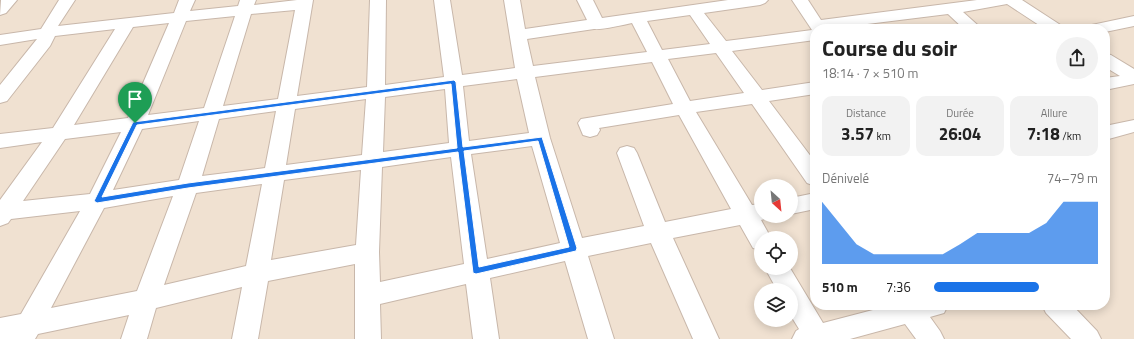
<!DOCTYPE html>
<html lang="fr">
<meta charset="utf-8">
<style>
body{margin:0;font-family:"Titillium Web",sans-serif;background:#f2f2f2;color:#222;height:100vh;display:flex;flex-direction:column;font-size:15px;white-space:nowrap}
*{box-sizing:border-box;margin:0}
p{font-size:13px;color:#767676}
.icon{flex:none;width:22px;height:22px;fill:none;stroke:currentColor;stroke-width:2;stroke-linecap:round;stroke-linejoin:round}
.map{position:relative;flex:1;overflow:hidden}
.drawer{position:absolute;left:810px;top:24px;width:300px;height:286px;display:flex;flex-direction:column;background:#fff;border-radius:16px;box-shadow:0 2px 10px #0003}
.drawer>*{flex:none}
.needle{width:26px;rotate:153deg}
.tools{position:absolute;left:754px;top:179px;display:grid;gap:8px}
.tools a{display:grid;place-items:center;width:44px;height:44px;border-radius:50%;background:#fff;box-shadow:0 2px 10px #0003;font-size:20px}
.pin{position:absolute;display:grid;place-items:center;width:34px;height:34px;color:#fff;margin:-41px -17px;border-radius:50% 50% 50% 0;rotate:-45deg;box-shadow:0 0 4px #0007}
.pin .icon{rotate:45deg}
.round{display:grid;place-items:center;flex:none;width:42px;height:42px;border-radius:21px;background:#f2f2f2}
.head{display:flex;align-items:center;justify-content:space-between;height:68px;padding:0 12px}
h1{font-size:22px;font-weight:700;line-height:30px}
.metrics{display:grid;grid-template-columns:repeat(3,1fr);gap:6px;height:68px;padding:4px 12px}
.metrics div{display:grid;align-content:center;border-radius:10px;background:#f2f2f2;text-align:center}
.metrics b{font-size:17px;font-weight:700}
.metrics small{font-size:11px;font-weight:400}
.metrics p{font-size:11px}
.chart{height:112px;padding:8px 12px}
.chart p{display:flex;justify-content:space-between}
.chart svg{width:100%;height:72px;margin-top:4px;fill:#1a73e8;opacity:.7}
ul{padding:0 12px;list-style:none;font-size:13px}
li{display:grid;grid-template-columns:64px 48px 1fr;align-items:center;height:30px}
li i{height:10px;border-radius:5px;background:#1a73e8}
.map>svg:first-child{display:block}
</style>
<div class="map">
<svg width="1134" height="339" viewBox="0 0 1134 339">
<rect width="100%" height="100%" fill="#f9f0e2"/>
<!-- residential -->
<path fill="#f0e1d1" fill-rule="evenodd" d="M0,0H1134V339H0ZM815,29H1105V305H815ZM761,186H791V216H761ZM761,238H791V268H761ZM761,290H791V320H761Z"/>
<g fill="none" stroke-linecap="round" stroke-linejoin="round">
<defs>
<path id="street" d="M1,0H17L6,13L0,15Z
M59,0H75L58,26L174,13L179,0H195L190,11L238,6L240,0H256L254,5L297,0H313L297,96L367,87L370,0H386L385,85L444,77L434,0H450L462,75L515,68L504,0H520L525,29L587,20L577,0H593L602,18L728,0H768L765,3L760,5L704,13L726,41L812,30L792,0H808L821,20L977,0H1022L1062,26L1064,29H1045L1007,4L963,12L982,29H964L948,14L827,29H815V40L732,51L762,90L815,82V94L769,101L815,162V186L807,183L752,104L696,112L752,205L761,204V216H770L769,218L761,220L771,238H761V250L753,248L740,225L673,238L719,339H693L651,243L588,256L614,339H588L565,261L490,278L499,339H473L466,284L380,304L381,339H355V264L268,281L258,339H232L242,287L156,308L147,339H121L129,315L38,334L35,339H0V318L21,314L80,211L11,219L8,223L0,226V200L42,142L0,148V134L53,128L115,29L55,36L50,46L7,101L0,103V85L37,39L0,45V35L41,29ZM295,10L278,99L223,106L251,14ZM690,15L710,44L662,50L647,21ZM235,16L204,108L148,115L186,21ZM169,23L128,118L74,125L133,27ZM632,23L647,52L533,66L527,39L594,29C601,30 623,25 632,23ZM716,53L744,93L690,101L668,59ZM652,62L673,104L581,119L578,123L583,135L590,137L597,135L600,130L599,128L679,115L731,209L665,222L637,153L634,148L627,146L620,148L617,153L644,226L582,238L550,138L535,77ZM517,79L529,133L469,141L463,86ZM445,89L449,143L383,152L385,97ZM366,99L362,155L286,165L295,109ZM276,111L265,168L202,176L219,119ZM199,121L179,180L113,190L142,129ZM121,132L90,194L23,201L65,139ZM532,146L560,243L487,259L471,154ZM451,157L464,264L380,282L379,252L382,167ZM361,170L356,245L271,260L284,180ZM262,184L246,266L164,285L196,193ZM173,196L137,291L51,308L104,208Z
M1134,16V26L1105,32V29H1085L1087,26Z
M1105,54L1111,55L1134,69V84L1105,90V78L1120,76L1105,67Z
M1134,120V132L1105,140V126Z
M815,193V209L791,214V198Z
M765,268H790L823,323L892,305H948L944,313L930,317L940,331L944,339H916L905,324L850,339H792L796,331L799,329L791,316V290H777Z
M1042,305H1072L1097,331L1101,339H1071L1046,313Z"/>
</defs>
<!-- street casing -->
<use href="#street" stroke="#c8b7aa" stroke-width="2"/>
<!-- street -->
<use href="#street" fill="#fff" fill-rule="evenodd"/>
</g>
<!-- route -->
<path fill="#1a73e8" stroke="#fff" fill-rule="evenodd" d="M454,80L456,82L463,147L542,137L577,248L576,251L476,274L473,273L458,152L188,188L97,203L94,201L133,122ZM451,84L457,148L188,183L102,197L137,125ZM538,141L569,247L479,267L464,151Z"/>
</svg>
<div class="tools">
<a><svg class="needle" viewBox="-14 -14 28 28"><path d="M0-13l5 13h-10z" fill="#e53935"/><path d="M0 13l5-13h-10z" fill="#767676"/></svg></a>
<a><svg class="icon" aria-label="locate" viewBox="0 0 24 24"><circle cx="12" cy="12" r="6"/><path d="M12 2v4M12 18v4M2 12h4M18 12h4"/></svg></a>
<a><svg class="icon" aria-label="layers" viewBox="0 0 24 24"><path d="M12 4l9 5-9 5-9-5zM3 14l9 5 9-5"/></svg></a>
</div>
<div class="pin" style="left:135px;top:123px;background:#1e9e55"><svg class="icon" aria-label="arrive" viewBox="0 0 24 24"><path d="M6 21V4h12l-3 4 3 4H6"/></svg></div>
<section class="drawer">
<div class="head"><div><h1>Course du soir</h1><p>18:14 · 7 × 510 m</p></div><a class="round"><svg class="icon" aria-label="share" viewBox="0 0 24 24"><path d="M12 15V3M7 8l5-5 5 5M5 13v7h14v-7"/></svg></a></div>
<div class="metrics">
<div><p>Distance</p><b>3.57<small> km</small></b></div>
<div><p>Durée</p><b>26:04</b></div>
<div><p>Allure</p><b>7:18<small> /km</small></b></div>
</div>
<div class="chart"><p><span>Dénivelé</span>74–79 m</p>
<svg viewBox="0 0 160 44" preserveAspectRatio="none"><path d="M0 44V6L10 19L20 32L30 38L40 38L50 38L60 38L70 38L80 32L90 25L100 25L110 25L120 25L130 19L140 6L150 6L160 6V44z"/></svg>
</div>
<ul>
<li><b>510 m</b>7:36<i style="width:64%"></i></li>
</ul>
</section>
</div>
